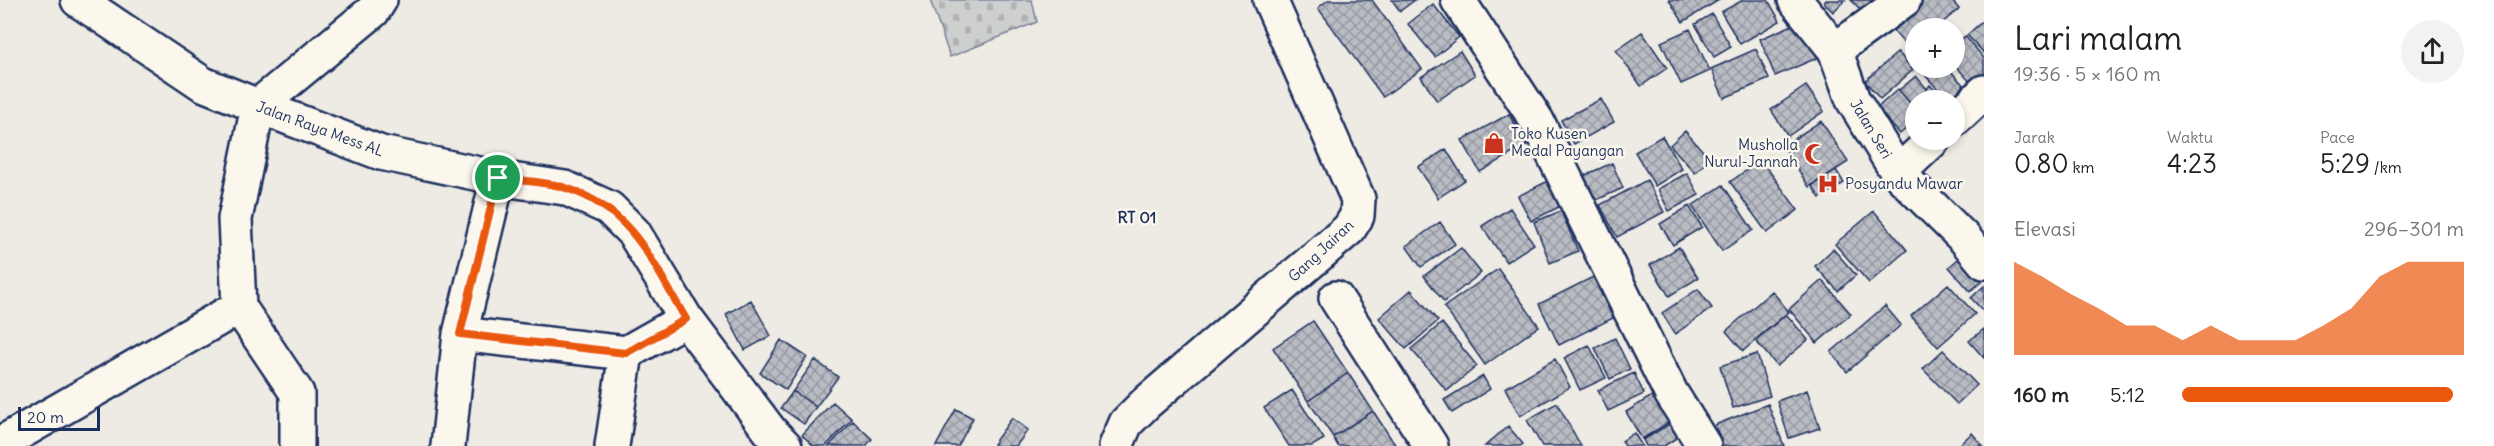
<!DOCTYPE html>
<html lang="id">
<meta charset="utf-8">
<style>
body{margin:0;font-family:Delius,sans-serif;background:#f2f2f2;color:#202124;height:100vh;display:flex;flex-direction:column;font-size:22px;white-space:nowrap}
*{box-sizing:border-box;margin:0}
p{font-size:20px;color:#757577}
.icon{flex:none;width:33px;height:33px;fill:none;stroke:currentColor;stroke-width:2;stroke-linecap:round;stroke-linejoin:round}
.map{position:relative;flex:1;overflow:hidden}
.side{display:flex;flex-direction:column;background:#fff;width:510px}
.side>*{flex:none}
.tools{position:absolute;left:1905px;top:18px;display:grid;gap:12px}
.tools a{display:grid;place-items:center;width:60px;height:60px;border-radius:50%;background:#fff;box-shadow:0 3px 9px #0003;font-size:30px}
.scale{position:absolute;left:18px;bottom:15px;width:82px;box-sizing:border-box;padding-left:6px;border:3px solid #1b2f5e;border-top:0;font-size:16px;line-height:21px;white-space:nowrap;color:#1b2f5e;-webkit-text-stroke:4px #fbf7ec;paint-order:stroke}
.pin{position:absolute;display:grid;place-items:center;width:51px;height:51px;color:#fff;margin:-26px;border:3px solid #fff;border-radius:50%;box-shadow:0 2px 6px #0007}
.round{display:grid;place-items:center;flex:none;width:63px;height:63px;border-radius:32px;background:#f2f2f2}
.overview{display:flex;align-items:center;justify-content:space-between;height:102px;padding:0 30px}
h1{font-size:33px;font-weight:600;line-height:45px}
.figures{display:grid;grid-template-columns:repeat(3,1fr);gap:9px;height:102px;padding:6px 30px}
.figures div{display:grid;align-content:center}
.figures b{font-size:26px;font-weight:600}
.figures small{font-size:16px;font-weight:400}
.figures p{font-size:16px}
.chart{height:168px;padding:12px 30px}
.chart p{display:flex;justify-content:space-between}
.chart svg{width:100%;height:108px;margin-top:6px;fill:#ea580c;opacity:.7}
ul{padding:0 30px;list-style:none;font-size:20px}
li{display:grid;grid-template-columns:96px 72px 1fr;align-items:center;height:45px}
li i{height:15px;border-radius:8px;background:#ea580c}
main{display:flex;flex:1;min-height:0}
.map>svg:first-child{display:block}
</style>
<main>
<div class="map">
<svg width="1984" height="446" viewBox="0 0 1984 446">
<defs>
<pattern id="cemetery-stones" width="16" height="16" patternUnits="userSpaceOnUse" patternTransform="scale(1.5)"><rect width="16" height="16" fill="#cecfcf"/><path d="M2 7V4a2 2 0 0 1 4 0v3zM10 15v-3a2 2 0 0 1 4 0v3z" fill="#b0b2b4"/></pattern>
<pattern id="building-cross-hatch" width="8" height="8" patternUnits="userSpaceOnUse" patternTransform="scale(1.5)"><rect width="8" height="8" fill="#b9bcc3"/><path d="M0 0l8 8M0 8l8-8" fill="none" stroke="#9699a2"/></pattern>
</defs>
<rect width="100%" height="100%" fill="#eeebe4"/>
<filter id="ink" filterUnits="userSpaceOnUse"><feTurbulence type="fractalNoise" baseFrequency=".0167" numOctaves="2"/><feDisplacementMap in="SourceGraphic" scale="12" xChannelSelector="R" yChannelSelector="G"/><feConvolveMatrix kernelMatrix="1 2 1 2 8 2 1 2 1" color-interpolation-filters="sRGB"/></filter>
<g filter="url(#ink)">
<!-- cemetery -->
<path fill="url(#cemetery-stones)" stroke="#747f96" stroke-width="1.5" d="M930,0H1032L1037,22L950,57Z"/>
<!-- building -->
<path fill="url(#building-cross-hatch)" stroke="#1b2f5e" stroke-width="1.5" d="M1328,0H1372L1422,69L1383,97L1318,8Z
M1392,0H1415L1400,11Z
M1669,0H1719L1683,22Z
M1743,0H1768L1780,21L1740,44L1721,12Z
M1826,0H1845L1833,12L1824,3Z
M1851,0H1887L1869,18Z
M1919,0H1951L1959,9L1936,28H1916V47L1911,51L1889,26Z
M1433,4L1459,37L1435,57L1408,24Z
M1712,14L1731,47L1714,57L1695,24Z
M1804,20L1819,57L1775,76L1760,39Z
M1984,20V53L1967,35Z
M1690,29L1710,71L1681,84L1661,42Z
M1642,32L1667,68L1641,86L1616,50Z
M1965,36L1984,58V73L1972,84L1954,64V46Z
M1756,49L1769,79L1724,98L1711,69Z
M1460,51L1475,75L1437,101L1421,77Z
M1898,52L1913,70L1880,99L1865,81Z
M1916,52V68H1927L1921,73L1908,59Z
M1929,68H1948L1965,87L1948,100L1923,73Z
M1916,76L1927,89L1930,85L1944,100H1916V110L1899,90Z
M1806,86L1824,111L1788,136L1771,110Z
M1898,89L1916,110V120L1900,134L1877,108Z
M1601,99L1614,122L1574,144L1561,120Z
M1509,114L1527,145L1480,172L1462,140Z
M1821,121L1848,162L1809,187L1783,146Z
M1685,131L1710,159L1695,173L1670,145Z
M1662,136L1682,169L1655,186L1635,152Z
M1446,149L1465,180L1438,198L1418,167Z
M1761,160L1798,210L1767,233L1730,182Z
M1612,163L1623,188L1592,202L1581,177Z
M1836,170L1844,183L1820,198L1812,186Z
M1687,173L1699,195L1669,211L1658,189Z
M1556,177L1569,202L1531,221L1518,196Z
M1647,180L1664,212L1617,237L1600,205Z
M1723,185L1753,230L1722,251L1692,206Z
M1689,206L1702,227L1673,245L1660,224Z
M1510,208L1534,244L1506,262L1482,226Z
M1561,211L1578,251L1550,263L1534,222Z
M1874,211L1907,250L1869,283L1835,244Z
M1440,222L1455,244L1421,267L1406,246Z
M1679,247L1698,278L1669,296L1650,265Z
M1461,248L1481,273L1444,302L1424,276Z
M1833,249L1856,275L1838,291L1815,266Z
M1966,252L1984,273V280L1970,291L1949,267Z
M1498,269L1539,326L1485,365L1444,307Z
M1593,277L1613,318L1559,345L1539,304Z
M1822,280L1851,314L1817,343L1789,309Z
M1948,284L1975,314L1938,347L1911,316Z
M1984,286V312L1971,298Z
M1698,289L1712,308L1675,334L1662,313Z
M1411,290L1438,321L1406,349L1379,318Z
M1772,291L1789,312L1743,351L1726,331Z
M751,300L771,336L745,350L726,314Z
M1885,306L1901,325L1847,372L1831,352Z
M1786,314L1808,340L1777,366L1755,340Z
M1313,321L1348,373L1308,401L1273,348Z
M1442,323L1477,366L1447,391L1411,349Z
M1984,329V358L1969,341Z
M1615,338L1630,369L1610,379L1595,348Z
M781,340L807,357L786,390L760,373Z
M1589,345L1606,378L1580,390L1564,358Z
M1943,350L1977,385L1957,404L1923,369Z
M1757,354L1770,396L1733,408L1720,366Z
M1555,359L1570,387L1520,416L1505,388Z
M815,360L838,377L816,407L793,391Z
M1348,373L1373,411L1333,437L1308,401Z
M1634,373L1644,394L1608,411L1598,390Z
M1483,376L1490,389L1452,413L1444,400Z
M1663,389L1679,416L1642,439L1626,412Z
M1292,390L1324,439L1312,446H1289L1264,408Z
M1807,390L1820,428L1789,438L1777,401Z
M793,391L816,407L804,424L781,408Z
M833,402L852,419L826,446H814L802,435Z
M1557,403L1581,446H1542L1527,420Z
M1768,404L1784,446H1723L1715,425Z
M956,409L973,418L958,446H936Z
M1373,411L1396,446H1338L1333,437Z
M1012,418L1028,430L1016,446H996L993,444Z
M1676,420L1684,433L1664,446H1646L1643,440Z
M853,421L872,439L866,446H829Z
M1508,426L1523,444L1520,446H1485Z
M1634,433L1642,446H1625L1622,441Z
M1972,433L1983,446H1958Z"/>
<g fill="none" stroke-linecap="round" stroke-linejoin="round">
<defs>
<path id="minor" d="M78,0L203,84L258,106L381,153L498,178L565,188L609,208L634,233L686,319L770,431L785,446
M1458,0L1537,121L1671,393L1704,446
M1795,0L1835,50L1853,100L1898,173L1965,239L1984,262
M1835,50L1904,0
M1954,120L1984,92
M1898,173L1933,140
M1336,298L1431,446
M460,334L626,353L686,319
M0,444L239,307
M297,446V393L239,307L235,219L258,106L373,11L380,0
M448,446L460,334L498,178
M612,446L626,353
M1116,446L1126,423L1146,403L1349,229L1357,216L1358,199L1270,0"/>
</defs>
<!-- minor casing -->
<use href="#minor" stroke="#1b2f5e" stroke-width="38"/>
<!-- minor -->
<use href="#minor" stroke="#fbf7ec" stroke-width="33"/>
</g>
</g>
<g fill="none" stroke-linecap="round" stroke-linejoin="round" filter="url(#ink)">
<defs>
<path id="route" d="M498,178C519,181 545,181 566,188C633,210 652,262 686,319L626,353L460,334Z"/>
</defs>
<!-- route casing -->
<use href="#route" stroke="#fff" stroke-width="12"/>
<!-- route -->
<use href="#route" stroke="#ea580c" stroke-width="8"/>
</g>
<!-- icons -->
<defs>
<symbol id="shop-bare" viewBox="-9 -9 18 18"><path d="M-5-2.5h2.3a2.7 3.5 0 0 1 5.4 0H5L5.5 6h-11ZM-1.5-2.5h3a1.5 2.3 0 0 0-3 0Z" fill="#c8321e" stroke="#fbf7ec" stroke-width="2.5" paint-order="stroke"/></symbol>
<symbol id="mosque-bare" viewBox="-9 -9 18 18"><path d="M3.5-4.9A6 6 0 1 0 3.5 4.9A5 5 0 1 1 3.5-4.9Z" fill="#c8321e" stroke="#fbf7ec" stroke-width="2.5" paint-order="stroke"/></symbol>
<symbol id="hospital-bare" viewBox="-9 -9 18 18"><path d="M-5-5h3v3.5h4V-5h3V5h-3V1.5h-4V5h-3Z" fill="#c8321e" stroke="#fbf7ec" stroke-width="2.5" paint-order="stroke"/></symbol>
</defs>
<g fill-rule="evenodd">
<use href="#shop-bare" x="1479" y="128" width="30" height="30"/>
<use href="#mosque-bare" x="1800" y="139" width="30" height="30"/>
<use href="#hospital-bare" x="1813" y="169" width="30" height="30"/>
</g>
<g text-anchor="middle" stroke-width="5" stroke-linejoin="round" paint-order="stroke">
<!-- street labels -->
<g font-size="15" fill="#1b2f5e" stroke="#fbf7ec">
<text transform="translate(320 129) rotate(20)" y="5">Jalan Raya Mess AL</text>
<text transform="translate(1871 129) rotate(59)" y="5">Jalan Seri</text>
<text transform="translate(1321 251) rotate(-43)" y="5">Gang Jairan</text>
</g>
<!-- poi labels -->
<g font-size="15" fill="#1b2f5e" stroke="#fbf7ec" text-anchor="start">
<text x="1511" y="139">Toko Kusen<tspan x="1511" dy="17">Medal Payangan</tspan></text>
<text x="1798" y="150" text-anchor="end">Musholla<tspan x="1798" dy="17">Nurul-Jannah</tspan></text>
<text x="1845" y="189">Posyandu Mawar</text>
</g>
<!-- neighbourhood labels -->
<g font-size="16" font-weight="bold" fill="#1b2f5e" stroke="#fbf7ec">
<text x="1137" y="223">RT 01</text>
</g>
</g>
</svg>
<div class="tools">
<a>+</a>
<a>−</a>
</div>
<div class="scale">20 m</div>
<div class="pin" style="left:498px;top:178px;background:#1e9e55"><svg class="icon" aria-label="arrive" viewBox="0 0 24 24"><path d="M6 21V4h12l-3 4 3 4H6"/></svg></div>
</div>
<section class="side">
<div class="overview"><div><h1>Lari malam</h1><p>19:36 · 5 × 160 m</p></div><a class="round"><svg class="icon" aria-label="share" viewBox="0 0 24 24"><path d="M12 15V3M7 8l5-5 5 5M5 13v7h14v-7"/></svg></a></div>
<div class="figures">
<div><p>Jarak</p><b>0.80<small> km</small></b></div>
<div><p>Waktu</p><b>4:23</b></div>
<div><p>Pace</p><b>5:29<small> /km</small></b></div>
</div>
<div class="chart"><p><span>Elevasi</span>296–301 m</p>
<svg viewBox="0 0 160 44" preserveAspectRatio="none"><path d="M0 44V6L10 12L20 19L30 25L40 32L50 32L60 38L70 32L80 38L90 38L100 38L110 32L120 25L130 12L140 6L150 6L160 6V44z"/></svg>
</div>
<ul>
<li><b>160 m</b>5:12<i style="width:96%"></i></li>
</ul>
</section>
</main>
